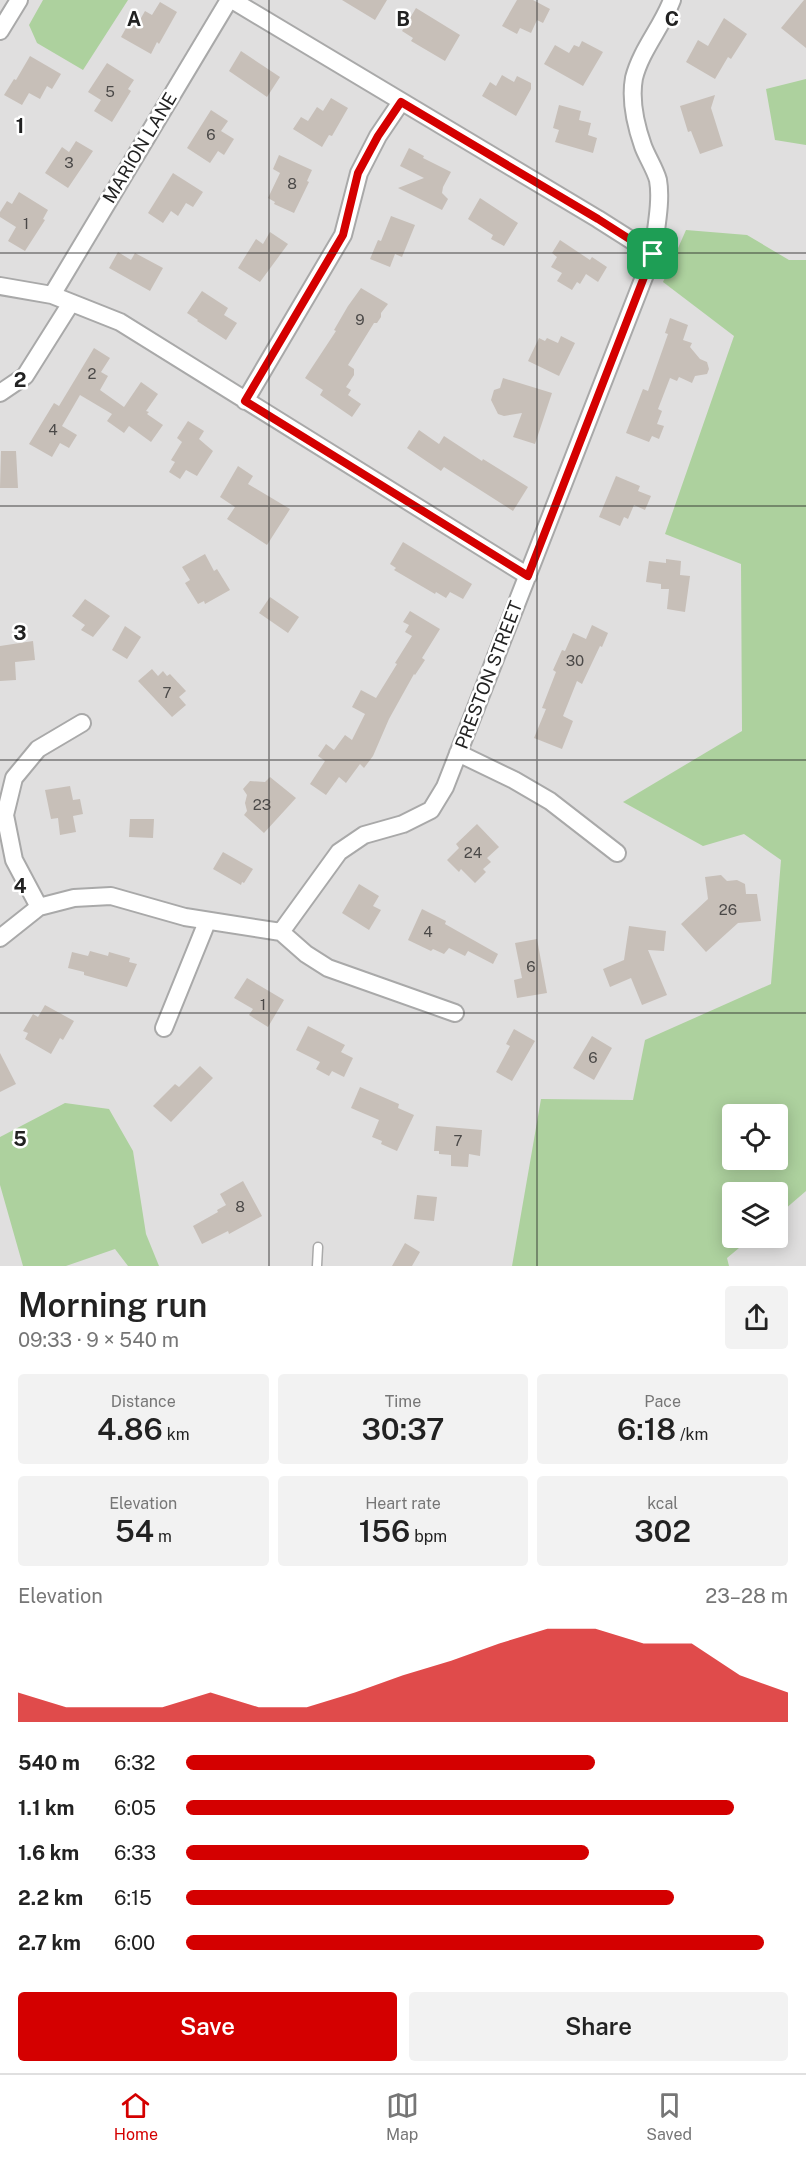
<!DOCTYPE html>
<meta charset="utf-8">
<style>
body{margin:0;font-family:"Public Sans",sans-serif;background:#f2f2f2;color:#222;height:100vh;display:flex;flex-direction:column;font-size:22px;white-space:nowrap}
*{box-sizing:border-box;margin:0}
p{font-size:20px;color:#767676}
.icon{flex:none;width:33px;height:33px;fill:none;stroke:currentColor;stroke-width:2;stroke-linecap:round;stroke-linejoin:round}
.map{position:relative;height:1266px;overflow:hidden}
.panel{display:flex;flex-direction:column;background:#fff;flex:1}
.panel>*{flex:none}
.fabs{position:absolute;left:722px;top:1104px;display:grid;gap:12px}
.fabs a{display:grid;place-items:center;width:66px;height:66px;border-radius:6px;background:#fff;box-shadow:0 3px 15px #0003;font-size:30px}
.pin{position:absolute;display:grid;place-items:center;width:51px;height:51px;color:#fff;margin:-26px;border-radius:12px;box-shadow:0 3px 9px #0006}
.round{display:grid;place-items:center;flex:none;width:63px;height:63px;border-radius:6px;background:#f2f2f2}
.head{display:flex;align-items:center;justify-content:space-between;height:102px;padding:0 18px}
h1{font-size:33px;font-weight:600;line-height:45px}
.figures{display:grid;grid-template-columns:repeat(3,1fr);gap:9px;height:102px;padding:6px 18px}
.figures div{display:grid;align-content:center;border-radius:6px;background:#f2f2f2;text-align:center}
.figures b{font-size:30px;font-weight:600}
.figures small{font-size:16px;font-weight:400}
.figures p{font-size:16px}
.chart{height:168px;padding:12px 18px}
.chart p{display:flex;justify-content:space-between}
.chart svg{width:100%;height:108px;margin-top:6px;fill:#d40000;opacity:.7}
.action{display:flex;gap:12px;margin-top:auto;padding:12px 18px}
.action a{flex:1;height:69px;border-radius:6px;background:#d40000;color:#fff;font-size:24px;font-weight:600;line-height:69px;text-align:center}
.action a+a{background:#f2f2f2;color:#222}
ul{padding:0 18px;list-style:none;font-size:20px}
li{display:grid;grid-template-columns:96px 72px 1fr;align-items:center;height:45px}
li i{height:15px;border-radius:8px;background:#d40000}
.menu{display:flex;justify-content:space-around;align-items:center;height:84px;border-top:2px solid #e0e0e0;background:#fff;font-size:16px;color:#767676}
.menu a{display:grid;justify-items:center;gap:3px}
.menu .current{color:#d40000}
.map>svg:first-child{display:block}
</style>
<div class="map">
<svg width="806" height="1266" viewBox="0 0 806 1266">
<rect width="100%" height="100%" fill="#f2efe9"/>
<!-- residential -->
<path fill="#e0dfdf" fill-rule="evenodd" d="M0,0H806V1266H0ZM732,1114H777V1160H732ZM732,1192H777V1238H732Z"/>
<!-- forest -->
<path fill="#add19e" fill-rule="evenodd" d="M43,0H128L83,70L37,43L29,25Z
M806,79V145L775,140L766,89Z
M686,230L747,235L789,260H806V1191L777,1216V1192H732V1238H751L727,1258L729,1266H512L541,1099L633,1100L645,1040L771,984L781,860L744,834L703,846L623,802L742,731L741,564L665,534L734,336L663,282ZM777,1114V1160H732V1114Z
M65,1103L109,1109L133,1151L146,1234L159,1266H128L115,1249L66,1266H23L0,1185V1137Z"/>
<!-- building -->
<path fill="#c7bfb8" d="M342,0H387L375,20Z
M517,0H533L550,9L543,23L537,20L531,33L520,28L517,34L502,26Z
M804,0H806V48L781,28Z
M160,2L177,12L159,44L157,42L151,54L121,37L130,21L137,25L145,11L152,15Z
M416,8L460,35L445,61L411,41L413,38L402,31Z
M724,18L747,34L731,59L728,57L715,79L686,62L698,40L708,46Z
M582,41L603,52L583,86L544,64L555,45L569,53L574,45L579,47Z
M241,51L280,77L267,97L229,71Z
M30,56L61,74L52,89L47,86L40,99L29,93L22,105L4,95L14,79L16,80Z
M107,63L134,80L128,89L131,91L112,122L94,111L101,100L88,92Z
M502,75L514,82L517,76L531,83V89L516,116L482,96L490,82L496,86Z
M715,95L711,108L723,146L700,154L691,131L688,132L680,106Z
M331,98L348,108L332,136L329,135L322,147L293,129L301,117L308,121L317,107L323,111Z
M559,105L581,111L579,120L591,123L588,135L597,138L593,153L555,142L559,130L553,128Z
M211,110L228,121L221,131L234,139L224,155L218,151L210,163L187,148Z
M76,141L93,151L68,188L45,173L62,147L69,152Z
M409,148L424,156L423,158L451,172L443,187L442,193L448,199L442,210L398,188L424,178L400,166Z
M279,155L312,170L307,181L309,182L294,213L274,204L275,202L268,198L280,173L273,169Z
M173,173L203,192L193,207L186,203L178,216L171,211L163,223L148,213Z
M19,192L48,210L43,219L45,220L25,251L8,241L16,227L0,217V212L7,201L12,204Z
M480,198L518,223L504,246L491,239L493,235L468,219Z
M391,216L415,225L402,257L395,254L390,267L370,259L378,240L381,241Z
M270,232L288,244L260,282L238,268L256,239L263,244Z
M560,240L590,260L592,257L607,267L598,282L586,274L580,284L577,282L572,290L557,281L562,273L551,267L557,257L552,253Z
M118,252L131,260L135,253L163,268L150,291L109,268Z
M361,288L388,304L381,313V317L377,323H374L348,365L354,369V375L346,387L351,390L348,395L361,404L352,417L320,395L323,390L305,378L336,331L334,330L348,306Z
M202,291L228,308L224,315L237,323L226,340L197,321L198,320L187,313Z
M670,318L688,325L683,340L692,343L690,347L700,359L707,362L709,369L707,374L695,376L692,383L679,377L677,381L670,378L658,409L662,411L657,424L664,426L659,439L652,436L649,442L626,433L643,389L648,391L668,334L665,333Z
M561,336L575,343L559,376L528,361L539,338L545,341L547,338L558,343Z
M94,348L110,358L101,372L108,376L100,390L124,407L141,382L158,394L146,411L149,412L147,414L163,425L151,442L129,426L124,433L107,421L112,414L80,395L62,426L77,435L69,448L60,443L52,457L29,444L54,403L59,406Z
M503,378L552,393L535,444L513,437L522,413L504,416L498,414L491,400L494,390L500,388Z
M188,421L204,431L199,439L213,451L197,476L186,470L180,479L169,472L175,462L171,460L182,442L177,438Z
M419,430L439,444L444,436L482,461L483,459L528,487L513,511L444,467L441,471L407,448Z
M1,451H16L18,488H0Z
M238,466L253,476L248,484L290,509L267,545L227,519L235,507L220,497Z
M616,476L640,486L638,491L651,496L645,510L634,505L628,519L624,517L620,526L599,517Z
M403,542L472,584L463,599L450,592L446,598L436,592L435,594L394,570L396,568L390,564Z
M205,554L214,571L217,569L230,590L205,604L204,601L198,604L185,583L190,580L182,567Z
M666,559L681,561L680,575L690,576L685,612L667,609L669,589H661V584L646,582L649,561L666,563Z
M270,597L299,617L288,633L259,613Z
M85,599L110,616L93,637L81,630L85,625L72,616Z
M410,611L440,629L422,658L425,660L415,675L414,674L389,719L373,756L364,768L360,764L346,783L339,777L326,795L310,784L325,761L318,756L326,744L334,750L345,735L352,740L365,714L352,707L361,690L376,698L397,664L395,663L412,636L405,632L409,625L403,622Z
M592,625L608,633L602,647L600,646L582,684L577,681L563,716L573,721L562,749L534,738L546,709L542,708L556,672L553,670L562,650L565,651L573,633L586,639Z
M125,626L141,637L127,659L112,650Z
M33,641L35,660L15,662L16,680L0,681V646Z
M152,669L158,676L163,671L167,676L170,674L186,691L179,697L186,705L172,717L138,681Z
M270,777L296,798L264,833L244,815L247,811L245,803L247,795L243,789L250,781L265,782Z
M70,786L73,800L80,799L83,814L73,816L76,832L60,835L58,818L51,819L45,790Z
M130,819H154L153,838L129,837Z
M477,824L499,847L487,858L491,862L483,869L486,872L475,883L461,869L459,872L447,860L459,848L456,844Z
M223,852L253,869L244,883L242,882L241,885L213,869Z
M721,875L727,881L737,880L745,884L746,894H757L761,921L738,923L706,952L681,924L708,899L705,877Z
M359,884L379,896L373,906L381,910L369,930L342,913Z
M422,909L446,921L445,924L498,954L493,964L468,951L465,956L449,948L444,954L433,949L431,951L408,940Z
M629,926L666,931L664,951L648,950L667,995L642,1005L631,978L610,987L603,969L624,960Z
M537,939L547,993L517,998L514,980L522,978L515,943Z
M90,951L108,956L109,952L130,958L129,962L137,964L127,987L84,975V972L68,968L72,952L88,956Z
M247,978L284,1000L268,1027L249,1015L253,1009L234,998Z
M45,1005L74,1021L63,1040L60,1038L51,1054L25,1039L28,1033L23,1031L33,1014L38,1017Z
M308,1026L345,1045L341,1052L353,1058L344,1077L332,1071L329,1076L316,1069L320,1062L296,1050Z
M514,1029L535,1041L512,1081L496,1072L510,1046L506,1044Z
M592,1036L612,1048L594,1080L573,1068Z
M0,1053L16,1084L0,1092Z
M200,1066L213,1078L171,1122L153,1106L175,1084L179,1087Z
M360,1087L399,1104L398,1108L414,1115L397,1151L381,1144L382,1141L372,1137L379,1120L351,1108Z
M436,1126L482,1130L480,1156L469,1154L468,1167L451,1166V1155L439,1154V1151H434Z
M243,1181L262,1216L229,1234L228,1231L202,1244L193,1226L218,1212L217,1210L226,1205L220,1194Z
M417,1195L437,1197L434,1221L414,1219Z
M405,1243L420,1252L412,1266H392Z"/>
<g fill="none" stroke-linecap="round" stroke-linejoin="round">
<defs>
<path id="lane" d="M317,1266L318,1247"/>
<path id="street" d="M232,0L598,219L653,254
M0,31L19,0
M0,286L52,295L120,322L528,576
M52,295L229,0
M0,393L25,376L71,303
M245,401L343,235L359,173L378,136L401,102
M458,753L514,780L550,801L617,853
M39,907L14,860L5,815L14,778L38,749L82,723
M281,932L306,954L328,968L455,1013
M0,938L39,907L74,898L111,896L185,917L281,932L339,852L364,835L403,824L431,810L445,787L653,254C655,232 662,202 658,180C655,169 647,157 643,146C636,126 630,100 634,78C641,50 662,27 672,0
M164,1028L207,922"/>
</defs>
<!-- lane casing -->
<use href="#lane" stroke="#a9a9a9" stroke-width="11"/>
<!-- street casing -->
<use href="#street" stroke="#a9a9a9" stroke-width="20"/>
<!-- lane -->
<use href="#lane" stroke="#fff" stroke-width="8"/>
<!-- street -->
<use href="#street" stroke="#fff" stroke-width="16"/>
</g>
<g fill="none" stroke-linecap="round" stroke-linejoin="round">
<defs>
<path id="route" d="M401,102L598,219L653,254L528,576L245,401L343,235L358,173L378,136Z"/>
</defs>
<!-- route casing -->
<use href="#route" stroke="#fff" stroke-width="12"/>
<!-- route -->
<use href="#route" stroke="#d40000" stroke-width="8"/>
</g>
<!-- grid -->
<path fill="none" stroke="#222" stroke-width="1.5" stroke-opacity="0.55" d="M269,0V1266M537,0V1266M0,253H806M0,506H806M0,760H806M0,1013H806"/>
<g text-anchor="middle" stroke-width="5" stroke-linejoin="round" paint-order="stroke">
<!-- number labels -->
<g font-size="15" fill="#4b4948">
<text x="110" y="97">5</text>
<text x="211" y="140">6</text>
<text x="69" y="168">3</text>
<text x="292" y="189">8</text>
<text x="26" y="229">1</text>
<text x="360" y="325">9</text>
<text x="92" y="379">2</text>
<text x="53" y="435">4</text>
<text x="575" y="666">30</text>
<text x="167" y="698">7</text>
<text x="262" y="810">23</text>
<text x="473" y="858">24</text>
<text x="728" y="915">26</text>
<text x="428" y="937">4</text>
<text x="531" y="972">6</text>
<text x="263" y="1010">1</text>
<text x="593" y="1063">6</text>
<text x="458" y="1146">7</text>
<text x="240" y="1212">8</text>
</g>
<!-- street labels -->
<g font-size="18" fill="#222" stroke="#fff">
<text transform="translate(140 148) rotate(-59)" y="6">MARION LANE</text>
<text transform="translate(489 675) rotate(-69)" y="6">PRESTON STREET</text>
</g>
</g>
<g font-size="20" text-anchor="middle" font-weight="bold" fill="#222" stroke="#fff" stroke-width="5" stroke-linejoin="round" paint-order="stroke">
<text x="134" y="26">A</text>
<text x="403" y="26">B</text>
<text x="672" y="26">C</text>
<text x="20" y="133">1</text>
<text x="20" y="387">2</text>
<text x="20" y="640">3</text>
<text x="20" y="893">4</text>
<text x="20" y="1146">5</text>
</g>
</svg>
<div class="fabs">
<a><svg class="icon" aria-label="locate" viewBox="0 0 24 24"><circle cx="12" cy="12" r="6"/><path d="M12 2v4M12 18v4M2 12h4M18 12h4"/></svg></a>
<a><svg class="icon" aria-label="layers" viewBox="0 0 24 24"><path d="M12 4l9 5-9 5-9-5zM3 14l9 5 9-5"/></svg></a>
</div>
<div class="pin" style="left:653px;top:254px;background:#1e9e55"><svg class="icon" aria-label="arrive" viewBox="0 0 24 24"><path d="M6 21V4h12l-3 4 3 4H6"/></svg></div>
</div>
<section class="panel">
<div class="head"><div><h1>Morning run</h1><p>09:33 · 9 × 540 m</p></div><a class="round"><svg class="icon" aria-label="share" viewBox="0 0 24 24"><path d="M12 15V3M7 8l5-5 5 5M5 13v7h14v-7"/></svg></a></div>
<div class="figures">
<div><p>Distance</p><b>4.86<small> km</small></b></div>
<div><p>Time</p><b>30:37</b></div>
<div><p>Pace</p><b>6:18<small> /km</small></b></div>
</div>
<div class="figures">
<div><p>Elevation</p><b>54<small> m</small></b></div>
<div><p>Heart rate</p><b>156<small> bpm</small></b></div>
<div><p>kcal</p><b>302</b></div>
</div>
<div class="chart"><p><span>Elevation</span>23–28 m</p>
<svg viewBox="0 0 160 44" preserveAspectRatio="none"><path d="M0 44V32L10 38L20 38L30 38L40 32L50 38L60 38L70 32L80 25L90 19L100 12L110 6L120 6L130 12L140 12L150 25L160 32V44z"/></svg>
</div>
<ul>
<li><b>540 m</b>6:32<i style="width:68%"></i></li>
<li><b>1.1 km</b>6:05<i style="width:91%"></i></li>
<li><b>1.6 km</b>6:33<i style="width:67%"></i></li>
<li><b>2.2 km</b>6:15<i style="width:81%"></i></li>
<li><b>2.7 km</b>6:00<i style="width:96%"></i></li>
</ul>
<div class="action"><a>Save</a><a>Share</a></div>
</section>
<nav class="menu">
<a class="current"><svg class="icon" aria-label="home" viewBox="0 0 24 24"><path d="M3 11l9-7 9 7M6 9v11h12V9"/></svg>Home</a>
<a><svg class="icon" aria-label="map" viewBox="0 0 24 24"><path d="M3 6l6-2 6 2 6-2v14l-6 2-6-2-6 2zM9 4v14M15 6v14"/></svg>Map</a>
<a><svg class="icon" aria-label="saved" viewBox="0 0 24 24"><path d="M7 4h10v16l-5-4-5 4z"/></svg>Saved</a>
</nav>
